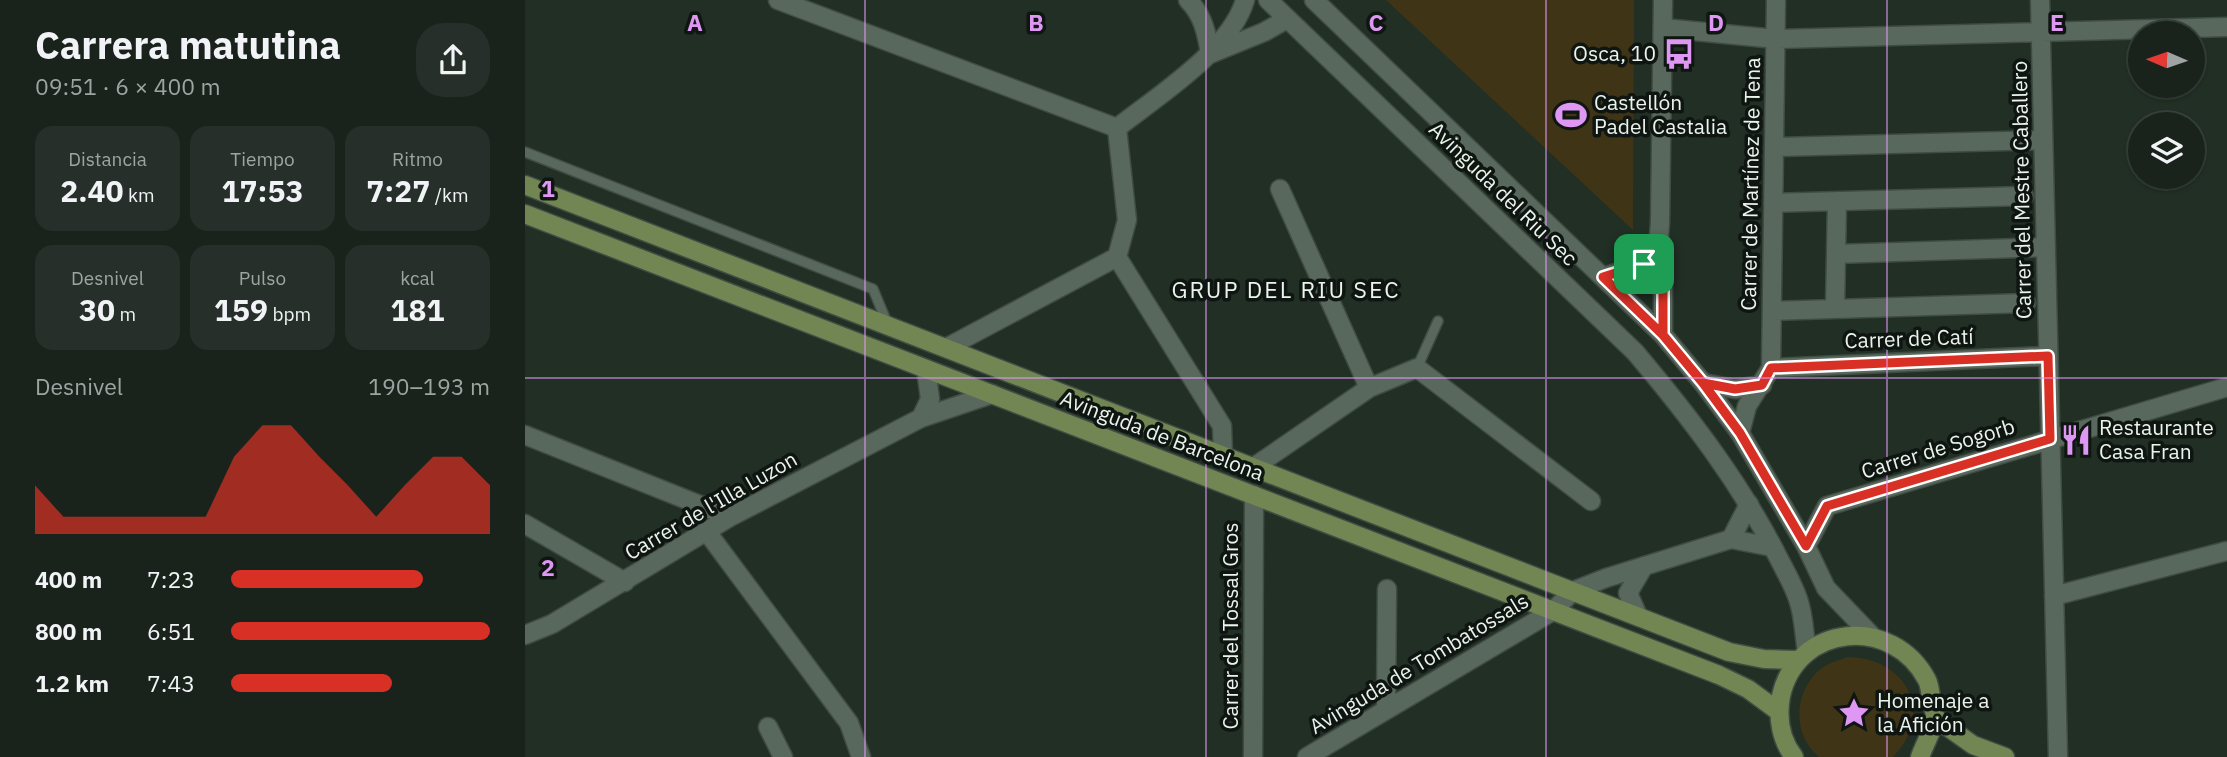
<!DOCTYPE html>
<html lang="es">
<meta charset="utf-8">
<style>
body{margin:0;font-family:"IBM Plex Sans",sans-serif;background:#262f29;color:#f1f3f6;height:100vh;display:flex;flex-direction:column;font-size:26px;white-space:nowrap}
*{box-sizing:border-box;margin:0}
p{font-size:23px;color:#9fa4a3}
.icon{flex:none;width:38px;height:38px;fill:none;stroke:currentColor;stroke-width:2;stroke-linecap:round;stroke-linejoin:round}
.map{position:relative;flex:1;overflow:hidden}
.sheet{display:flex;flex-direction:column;background:#19231c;width:525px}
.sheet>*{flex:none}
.needle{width:46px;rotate:272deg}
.tools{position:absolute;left:1603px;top:21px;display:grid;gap:14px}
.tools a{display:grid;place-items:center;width:77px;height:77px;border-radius:50%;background:#19231c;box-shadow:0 2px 5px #0004,0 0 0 2px #37403b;font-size:35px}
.pin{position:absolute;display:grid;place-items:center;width:60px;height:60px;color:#fff;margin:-30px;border-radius:14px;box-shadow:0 4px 10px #0006}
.round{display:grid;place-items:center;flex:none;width:74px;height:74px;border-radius:28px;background:#262f29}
.head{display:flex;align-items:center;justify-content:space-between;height:119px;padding:0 35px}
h1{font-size:38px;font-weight:700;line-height:52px}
.figures{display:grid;grid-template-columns:repeat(3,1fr);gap:10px;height:119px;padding:7px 35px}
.figures div{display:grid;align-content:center;border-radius:18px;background:#262f29;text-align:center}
.figures b{font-size:30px;font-weight:700}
.figures small{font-size:19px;font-weight:400}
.figures p{font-size:19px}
.chart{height:196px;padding:14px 35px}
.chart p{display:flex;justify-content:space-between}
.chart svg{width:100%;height:126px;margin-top:7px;fill:#d93025;opacity:.7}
ul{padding:0 35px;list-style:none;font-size:23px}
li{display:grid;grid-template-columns:112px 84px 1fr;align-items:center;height:52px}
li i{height:18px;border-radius:9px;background:#d93025}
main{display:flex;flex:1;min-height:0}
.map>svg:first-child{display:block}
</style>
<main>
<section class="sheet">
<div class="head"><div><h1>Carrera matutina</h1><p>09:51 · 6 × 400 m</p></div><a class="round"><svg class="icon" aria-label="share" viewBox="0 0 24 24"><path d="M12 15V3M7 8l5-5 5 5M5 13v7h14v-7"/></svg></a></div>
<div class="figures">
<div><p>Distancia</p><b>2.40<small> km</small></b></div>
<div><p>Tiempo</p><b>17:53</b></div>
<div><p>Ritmo</p><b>7:27<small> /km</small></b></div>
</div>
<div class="figures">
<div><p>Desnivel</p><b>30<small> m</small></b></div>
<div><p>Pulso</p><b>159<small> bpm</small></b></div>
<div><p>kcal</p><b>181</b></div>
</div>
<div class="chart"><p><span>Desnivel</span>190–193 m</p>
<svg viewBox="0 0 160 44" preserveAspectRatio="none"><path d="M0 44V27L10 38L20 38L30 38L40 38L50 38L60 38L70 17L80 6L90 6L100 17L110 27L120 38L130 27L140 17L150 17L160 27V44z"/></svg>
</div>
<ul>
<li><b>400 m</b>7:23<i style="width:74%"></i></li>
<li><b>800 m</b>6:51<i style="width:100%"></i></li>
<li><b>1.2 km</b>7:43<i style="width:62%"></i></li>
</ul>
</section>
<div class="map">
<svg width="1702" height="757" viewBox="0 0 1702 757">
<rect width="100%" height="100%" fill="#212f25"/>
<!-- green -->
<path fill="#403416" d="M861,0H1109L1108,230Z
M1323,657C1382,658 1410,713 1368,757H1294C1269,736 1268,698 1290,674C1299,664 1311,661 1323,657Z"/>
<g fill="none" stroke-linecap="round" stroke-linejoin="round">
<defs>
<path id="service" d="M0,152L348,289L363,325
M892,368L913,321"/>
<path id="minor" d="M253,0L592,128
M663,0C678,15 682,34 685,54
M1515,0L1533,757
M1138,28L1251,39L1702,27
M685,54L739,32L762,19
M1249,147L1518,140
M755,189L844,388
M1248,203L1499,196
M1311,254L1521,247
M592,257L697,426L698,455
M1310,309L1312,201
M1247,311L1501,303
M421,348L592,257L602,220L592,128C631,97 706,50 720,0
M1246,368L1523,356
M1178,383L1210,389L1237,385
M396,418L405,399L401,369
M1215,433L1222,406L1246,368L1251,0
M0,435L205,517
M729,467L844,388L892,368L1066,501
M0,524L100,582
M182,532L324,723L336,757
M1206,539L1224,504
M1281,546L1302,506L1702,387
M1529,596L1702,551
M1113,616L1103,593L1119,566
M0,635L27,624L205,517L396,418L467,394
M861,710L862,589
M243,727L258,757
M728,757L729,495
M782,757L1028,611L1048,591L1081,578L1206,539L1247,547"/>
<path id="tertiary" d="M743,0L1110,352C1164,416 1214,481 1252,555C1259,569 1268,584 1273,599C1279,615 1279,635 1282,652
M789,0L1138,335L1178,383L1215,433L1281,546L1301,588L1347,636
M1078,277L1132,260
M1138,335V283L1132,260L1135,223L1138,0"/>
<path id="secondary" d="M0,185L1204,652L1239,659L1273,660
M0,214L1194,675L1223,689L1253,711
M1410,718L1448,745L1480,757
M1269,757C1256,740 1252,718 1256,696C1272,623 1368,615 1402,680C1405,686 1405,694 1407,701C1407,705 1410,712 1410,717C1409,729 1399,745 1395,757"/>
</defs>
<!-- service casing -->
<use href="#service" stroke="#404c43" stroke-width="12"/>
<!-- minor casing -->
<use href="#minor" stroke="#404c43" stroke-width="21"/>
<!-- tertiary casing -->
<use href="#tertiary" stroke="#404c43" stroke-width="21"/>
<!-- secondary casing -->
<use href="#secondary" stroke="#404c43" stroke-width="21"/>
<!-- service -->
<use href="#service" stroke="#59685d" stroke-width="9"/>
<!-- minor -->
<use href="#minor" stroke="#59685d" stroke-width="18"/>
<!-- tertiary -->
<use href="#tertiary" stroke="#59685d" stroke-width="18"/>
<!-- secondary -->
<use href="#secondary" stroke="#728654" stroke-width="18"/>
</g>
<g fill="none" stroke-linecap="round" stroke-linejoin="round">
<defs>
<path id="route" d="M1119,264L1132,260L1138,283V335L1178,383L1215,433L1281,546L1302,506L1525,439L1523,356L1246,368L1237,385L1210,389L1178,383L1138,335L1078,277L1119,264"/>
</defs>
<!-- route casing -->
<use href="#route" stroke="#fff" stroke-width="14"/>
<!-- route -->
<use href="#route" stroke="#d93025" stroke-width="9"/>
</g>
<!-- grid -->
<path fill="none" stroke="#de98f3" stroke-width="2" stroke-opacity="0.55" d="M340,0V757M681,0V757M1021,0V757M1362,0V757M0,378H1702"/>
<!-- icons -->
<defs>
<symbol id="bus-bare" viewBox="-9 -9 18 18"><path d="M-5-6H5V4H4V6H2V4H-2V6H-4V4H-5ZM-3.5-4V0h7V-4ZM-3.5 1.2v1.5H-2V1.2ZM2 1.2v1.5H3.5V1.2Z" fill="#de98f3" stroke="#0f1511" stroke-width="2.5" paint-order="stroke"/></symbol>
<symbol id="stadium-bare" viewBox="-9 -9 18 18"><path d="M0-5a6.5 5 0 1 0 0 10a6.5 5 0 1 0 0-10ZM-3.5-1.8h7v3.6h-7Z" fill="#de98f3" stroke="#0f1511" stroke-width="2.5" paint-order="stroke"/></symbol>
<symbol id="restaurant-bare" viewBox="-9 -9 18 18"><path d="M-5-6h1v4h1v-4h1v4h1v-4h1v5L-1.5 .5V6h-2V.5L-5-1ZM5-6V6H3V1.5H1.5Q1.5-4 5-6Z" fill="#de98f3" stroke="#0f1511" stroke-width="2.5" paint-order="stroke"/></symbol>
<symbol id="sight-bare" viewBox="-9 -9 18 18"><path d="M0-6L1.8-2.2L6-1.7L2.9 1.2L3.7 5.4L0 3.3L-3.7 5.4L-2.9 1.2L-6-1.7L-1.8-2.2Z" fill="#de98f3" stroke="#0f1511" stroke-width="2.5" paint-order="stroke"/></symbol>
</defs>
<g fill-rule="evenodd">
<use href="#bus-bare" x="1132" y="32" width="44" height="44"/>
<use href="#stadium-bare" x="1024" y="93" width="44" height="44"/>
<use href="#restaurant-bare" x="1529" y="418" width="44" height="44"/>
<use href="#sight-bare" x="1307" y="691" width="44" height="44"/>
</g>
<g text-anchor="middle" stroke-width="7" stroke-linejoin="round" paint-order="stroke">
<!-- poi labels -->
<g font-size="21" fill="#eaf3ec" stroke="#0f1511" text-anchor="start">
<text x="1131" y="61" text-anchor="end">Osca, 10</text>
<text x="1069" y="110">Castellón<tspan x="1069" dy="24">Padel Castalia</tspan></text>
<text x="1574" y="435">Restaurante<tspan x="1574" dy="24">Casa Fran</tspan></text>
<text x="1352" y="708">Homenaje a<tspan x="1352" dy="24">la Afición</tspan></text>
</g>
<!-- street labels -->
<g font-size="21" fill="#eaf3ec" stroke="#0f1511">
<text transform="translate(1226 184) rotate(-89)" y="7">Carrer de Martínez de Tena</text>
<text transform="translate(1497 190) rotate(-91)" y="7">Carrer del Mestre Caballero</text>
<text transform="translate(978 194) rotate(44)" y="7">Avinguda del Riu Sec</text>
<text transform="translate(1384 339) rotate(-2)" y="7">Carrer de Catí</text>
<text transform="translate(637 436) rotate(21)" y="7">Avinguda de Barcelona</text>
<text transform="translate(1413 449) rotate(-17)" y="7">Carrer de Sogorb</text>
<text transform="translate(186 506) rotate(-30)" y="7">Carrer de l'Illa Luzon</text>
<text transform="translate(706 626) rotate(-90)" y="7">Carrer del Tossal Gros</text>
<text transform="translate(894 664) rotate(-31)" y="7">Avinguda de Tombatossals</text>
</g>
<!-- neighbourhood labels -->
<g font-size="23" letter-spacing="2" fill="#eaf3ec" stroke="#0f1511">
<text x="761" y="298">GRUP DEL RIU SEC</text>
</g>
</g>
<g font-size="23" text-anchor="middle" font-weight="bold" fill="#de98f3" stroke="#0f1511" stroke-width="7" stroke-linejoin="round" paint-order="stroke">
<text x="170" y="31">A</text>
<text x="511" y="31">B</text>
<text x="851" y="31">C</text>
<text x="1191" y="31">D</text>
<text x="1532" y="31">E</text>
<text x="23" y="197">1</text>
<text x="23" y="576">2</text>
</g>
</svg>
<div class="tools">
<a><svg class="needle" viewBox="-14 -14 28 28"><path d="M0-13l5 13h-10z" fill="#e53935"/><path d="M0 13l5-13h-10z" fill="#9fa4a3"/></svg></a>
<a><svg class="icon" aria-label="layers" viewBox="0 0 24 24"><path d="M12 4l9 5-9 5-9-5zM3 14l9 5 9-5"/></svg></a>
</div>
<div class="pin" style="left:1119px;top:264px;background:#1e9e55"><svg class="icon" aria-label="arrive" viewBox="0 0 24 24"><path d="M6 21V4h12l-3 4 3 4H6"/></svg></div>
</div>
</main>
